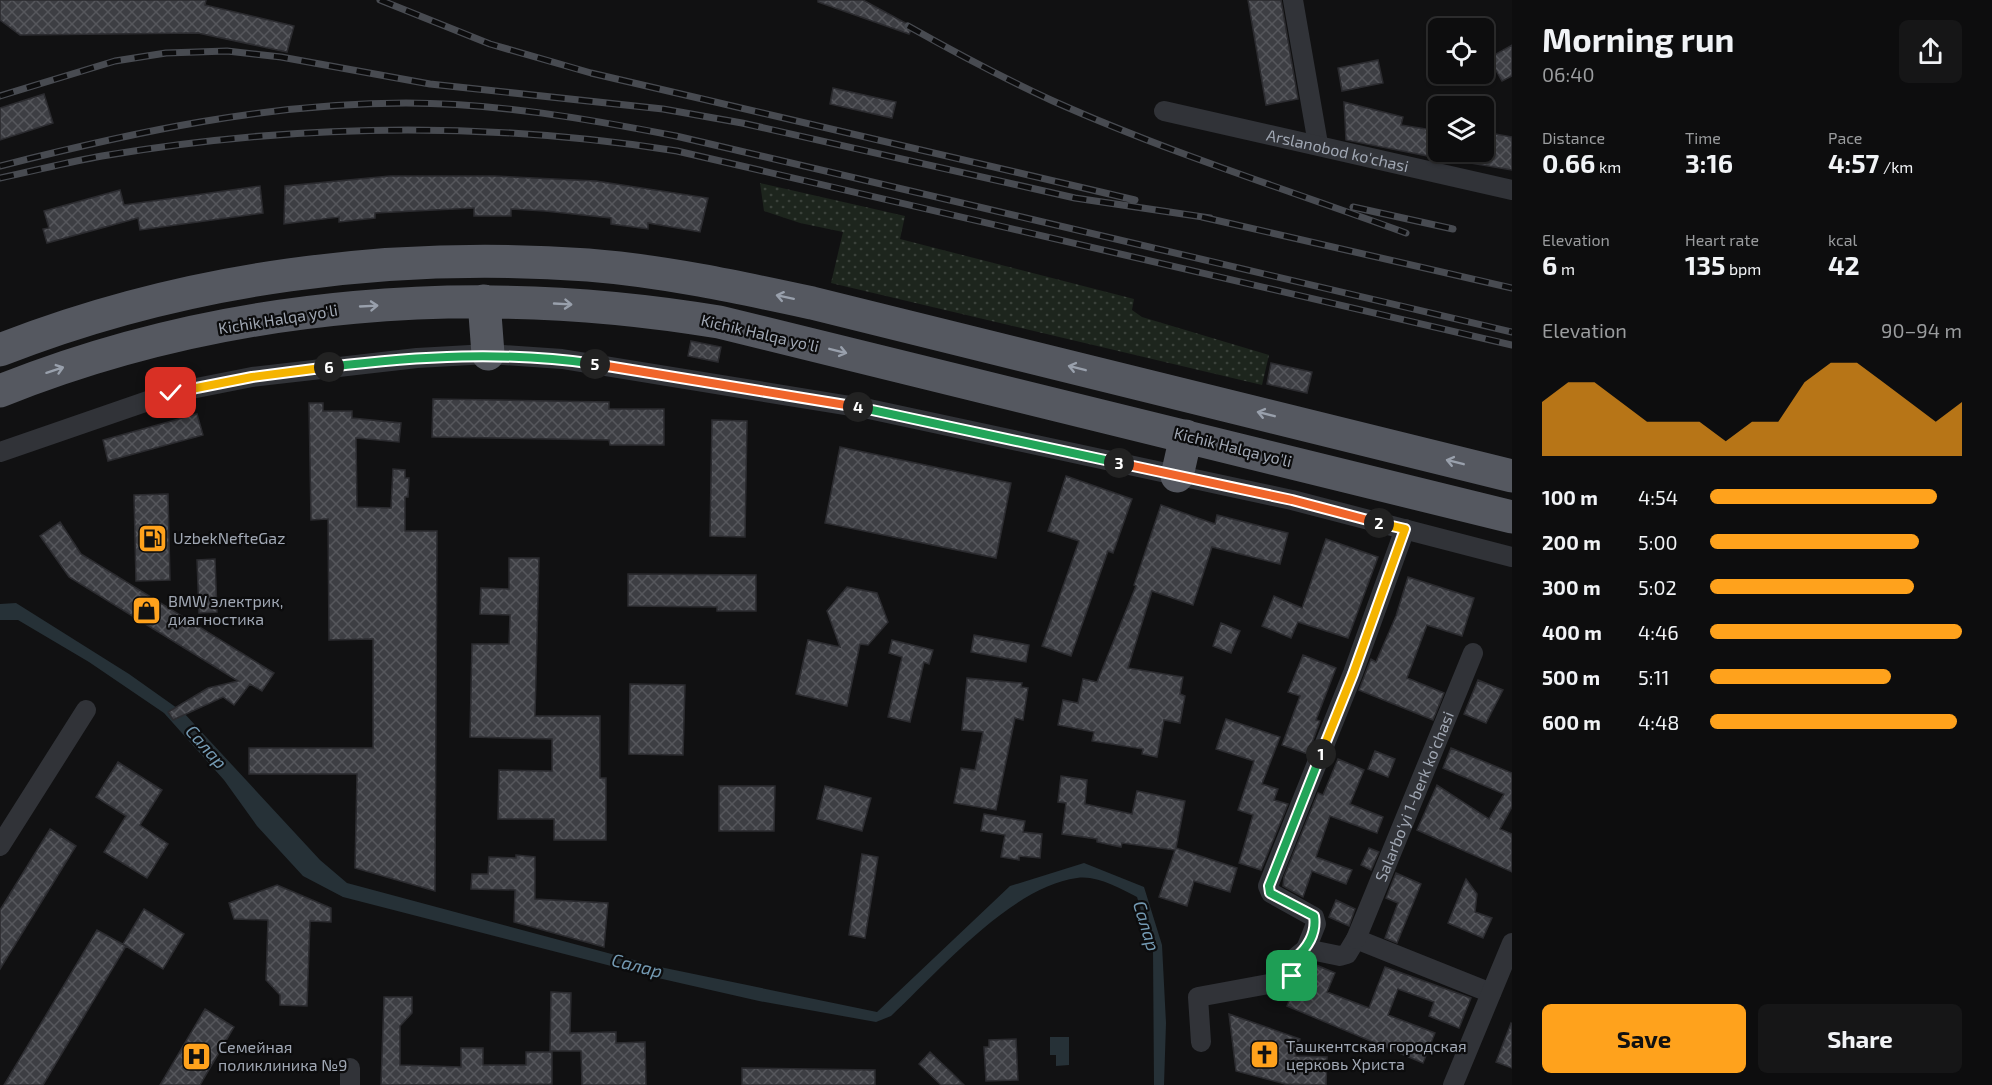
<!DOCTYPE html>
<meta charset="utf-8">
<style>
body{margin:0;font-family:"Exo 2",sans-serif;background:#161617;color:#f1f3f6;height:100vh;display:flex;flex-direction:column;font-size:22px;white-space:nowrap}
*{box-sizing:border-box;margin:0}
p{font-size:20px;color:#9a9c9e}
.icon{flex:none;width:33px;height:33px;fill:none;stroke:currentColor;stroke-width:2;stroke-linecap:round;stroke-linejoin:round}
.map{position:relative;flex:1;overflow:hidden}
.drawer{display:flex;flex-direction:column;background:#0d0d0e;width:480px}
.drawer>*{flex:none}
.fabs{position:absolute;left:1428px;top:18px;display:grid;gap:12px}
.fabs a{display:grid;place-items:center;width:66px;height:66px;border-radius:9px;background:#0d0d0e;box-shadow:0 2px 4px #0004,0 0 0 2px #2d2d2e;font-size:30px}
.pin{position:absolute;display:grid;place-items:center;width:51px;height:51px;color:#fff;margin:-26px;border-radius:12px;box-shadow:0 3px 9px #0006}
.km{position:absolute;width:30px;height:30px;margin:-15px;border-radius:50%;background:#222;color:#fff;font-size:16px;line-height:30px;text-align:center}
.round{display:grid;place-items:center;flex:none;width:63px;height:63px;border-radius:9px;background:#161617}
.headline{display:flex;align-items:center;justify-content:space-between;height:102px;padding:0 30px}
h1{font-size:33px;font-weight:700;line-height:45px}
.metrics{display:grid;grid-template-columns:repeat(3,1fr);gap:9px;height:102px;padding:6px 30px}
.metrics div{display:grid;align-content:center}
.metrics b{font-size:26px;font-weight:700}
.metrics small{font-size:16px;font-weight:400}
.metrics p{font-size:16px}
.chart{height:168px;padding:12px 30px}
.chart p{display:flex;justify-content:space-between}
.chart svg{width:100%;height:108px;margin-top:6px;fill:#ffa21c;opacity:.7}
.primary-button{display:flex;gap:12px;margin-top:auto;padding:12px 30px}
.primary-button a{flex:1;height:69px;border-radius:9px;background:#ffa21c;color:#111;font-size:24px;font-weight:700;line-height:69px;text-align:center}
.primary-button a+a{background:#161617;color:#f1f3f6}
ul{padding:0 30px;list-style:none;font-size:20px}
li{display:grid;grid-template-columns:96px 72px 1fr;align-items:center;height:45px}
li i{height:15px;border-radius:8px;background:#ffa21c}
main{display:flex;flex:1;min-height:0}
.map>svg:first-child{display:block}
</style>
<main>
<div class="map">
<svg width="1512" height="1085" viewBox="0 0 1512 1085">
<defs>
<pattern id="grass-dots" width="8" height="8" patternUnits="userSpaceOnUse" patternTransform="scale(1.5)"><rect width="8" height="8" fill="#1d251d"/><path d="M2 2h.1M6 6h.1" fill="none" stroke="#3b423b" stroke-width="1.8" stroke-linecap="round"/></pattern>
<pattern id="building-cross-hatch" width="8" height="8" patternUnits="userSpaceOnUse" patternTransform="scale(1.5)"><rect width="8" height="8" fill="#3d3e43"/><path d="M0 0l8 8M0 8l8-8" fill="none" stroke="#56575c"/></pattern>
</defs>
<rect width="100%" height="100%" fill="#111112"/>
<!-- grass -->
<path fill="url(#grass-dots)" d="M760,183L905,216L900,239L1134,299L1132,310L1142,317L1269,355L1262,385L831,283L843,232L800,223L764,211Z"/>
<!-- water -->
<path fill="#263137" d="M16,603L129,674L184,713L320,860L347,883L660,967L877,1012L1010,886L1084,863L1144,887L1162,945L1166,1023L1164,1085H1154L1153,951L1137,897C1119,888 1097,875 1077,878C1012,886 937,973 891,1016L876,1022L759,1001L658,978L343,897L303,876L257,826L224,780L164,713L89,662L18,620H0V604Z
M1050,1037H1069V1065L1056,1066V1055H1050Z"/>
<!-- building -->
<path fill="url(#building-cross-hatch)" stroke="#2b2b2f" stroke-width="1.5" d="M0,0H206L205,5L294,26L287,52L198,33L20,35L0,20Z
M818,0H863L913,27L909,34L818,2Z
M1248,0H1281L1298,99L1266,105Z
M1512,45V76L1502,81L1489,58Z
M1378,60L1383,83L1342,91L1338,68Z
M833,88L896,102L892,118L830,104Z
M44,94L53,123L0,140V108Z
M1344,102L1403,117L1401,125L1438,131V158L1346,140Z
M1484,132L1512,137V170L1446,159L1447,152H1484Z
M390,176H494L596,181L708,198L700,232L648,223V229L611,224V218L545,211L511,209V216H474V208L375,213V218L339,222V217L284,224L285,186Z
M260,186L263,213L140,230L138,218L47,243L43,229L49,228L44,211L120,190L124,205Z
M691,341L721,347L718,362L688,356Z
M1271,363L1312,372L1307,393L1267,384Z
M433,399L609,402V409H664V445H610L609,440L432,437Z
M309,403H323V411H352V418L401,423L399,442L356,438L357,507L391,508L393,469L405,470V478H409L408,497H405V531H437L435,891L355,868L357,774H249V748H373V639L329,640L328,519L311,520Z
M197,414L203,435L108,461L103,440Z
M712,420L747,421L745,537L710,536Z
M840,447L1011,483L996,558L825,523Z
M1066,476L1132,499L1113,553L1108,551L1071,656L1042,646L1079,541L1048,531Z
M168,494L170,580L136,581L134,495Z
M1161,505L1215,524L1217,515L1288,533L1280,564L1212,547L1193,605L1152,591L1128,668L1183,677L1180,694L1185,696L1180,723L1164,720L1157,757L1142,754L1143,749L1092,741L1094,732L1058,725L1063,700L1078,703L1083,679L1097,682L1136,586L1134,585Z
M60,522L81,554L274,673L262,691L250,684L234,705L223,697L173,720L168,712L208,688L238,681L69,577L40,536Z
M1326,539L1378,557L1348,638L1298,622L1291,638L1262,626L1274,596L1302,608Z
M509,558H539L535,716H600V778H606V840H554V819H498L499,770L552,771V739L470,737L472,644H509L510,615L480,614L481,588L509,589Z
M215,559L217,612L199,613L197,560Z
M628,574L756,575V611H717V607L628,606Z
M1408,577L1474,598L1462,636L1427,625L1407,678L1444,693L1433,720L1359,690L1371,659L1376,662L1396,616Z
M847,587L877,593L888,622L868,645L860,644L847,706L796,694L808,640L840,647L827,611Z
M1221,623L1240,631L1231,653L1213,646Z
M974,635L1029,645L1026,662L971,652Z
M892,640L933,650L929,664L924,662L910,722L888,717L902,657L889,653Z
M1303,655L1336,668L1316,720L1320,721L1308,754L1282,745L1300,696L1288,692Z
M967,678L1022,683L1021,687L1028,688L1023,720L1015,718L996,810L954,803L961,768L975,770L983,732L962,730Z
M1478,680L1503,690L1486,723L1464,714Z
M630,684L685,685L683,755L629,754Z
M1226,719L1280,737L1262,784L1278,789L1274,800L1288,804L1261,870L1239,863L1253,815L1238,810L1254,761L1216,749Z
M1451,748L1512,773V807L1500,829L1512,834V872L1417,830L1437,785L1489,819L1504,794L1443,768Z
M1375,751L1395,759L1388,777L1368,769Z
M1338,759L1364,770L1350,804L1383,817L1377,833L1330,816L1316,857L1352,870L1346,884L1312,871L1303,897L1283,886L1284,877L1318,793L1323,795Z
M118,762L162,790L140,825L168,844L147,878L104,852L126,816L96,797Z
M1061,776L1087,780L1085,804L1132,814L1137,791L1185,801L1176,848L1237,868L1230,892L1194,881L1187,906L1159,897L1175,850L1122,843L1121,847L1097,842V839L1062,834L1066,803L1058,802Z
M719,786H775L774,831H719Z
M825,786L871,798L862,831L817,819Z
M984,814L1025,821L1023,832L1042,834L1040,858L1019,856V860L1001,857L1005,835L981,831Z
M50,829L76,846L0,969V910Z
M1369,848L1379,852L1371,870L1361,865Z
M862,854L878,857L865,938L849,935Z
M516,855L535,857V899L608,903L604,947L514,922L515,890L471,889L472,874H488L489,857L516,858Z
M1396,873L1421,884L1397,943L1385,938L1398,903L1386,898Z
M1466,879L1477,894L1475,912L1492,918L1483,938L1448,923Z
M277,885L331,908V922L310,921L307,1006L280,1005V995L266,980L268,920L234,919L229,903Z
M1336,900L1355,909L1349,926L1329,917Z
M144,909L184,934L163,969L126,946L43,1085H4L97,930L126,946L123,944Z
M1309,962L1335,973L1327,992L1369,1008L1385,967L1471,998L1459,1028L1429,1016L1434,1002L1398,989L1388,1015L1435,1033L1423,1063L1287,1006L1293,991L1301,983L1306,965Z
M551,992L571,993L570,1033L616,1032V1043L645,1042L646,1085H582L581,1051H550Z
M384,997H412V1013L400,1026V1065L461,1067V1048H483V1065H526V1052H552V1084L381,1085Z
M205,1009L234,1027L200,1085H160Z
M1229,1014L1300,1039L1295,1056L1327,1057L1326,1085L1285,1084L1236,1071Z
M1511,1023L1512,1024V1068L1496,1062Z
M1016,1039L1018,1080L986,1081L984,1047H989V1040Z
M930,1052L951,1072L964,1085H941L919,1064Z
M742,1068L875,1070V1085H742Z"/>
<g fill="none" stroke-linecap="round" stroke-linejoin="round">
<!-- minor -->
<g stroke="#313338" stroke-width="20">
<path d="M1293,0L1318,144"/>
<path id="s1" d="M1164,111L1512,190"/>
<path d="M0,452L171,393L252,377L417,358L488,354L562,359L869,409L1292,500L1512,557"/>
<path d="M1405,529L1353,673L1268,886L1271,893L1314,917L1316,924L1306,949L1340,956L1347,954L1356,939L1491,993"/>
<path d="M0,846L86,710"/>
<path id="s2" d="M1356,939L1473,653"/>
<path d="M1201,1042L1198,997L1290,980L1295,958L1306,949"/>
<path d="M350,1068V1085"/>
<path d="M1453,1085L1512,943"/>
</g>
<!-- trunk -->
<path stroke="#555860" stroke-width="33" d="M484,301L488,354
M0,350C186,277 390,251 588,265C664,271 738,287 812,303L1512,476
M0,391C227,300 479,282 719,322L1512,517
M1177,476L1186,436"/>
<defs>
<path id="rail" d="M380,0L490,44L591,73L1135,200
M908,26C956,53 1003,78 1053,101C1167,152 1288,190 1406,233
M0,96L115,61L166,53L227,51L281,57L430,84L663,109L742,123L1075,198L1210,218
M0,166C134,132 268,103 406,103C497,103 588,119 676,136L1512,332
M0,178C34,171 68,162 102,156C292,124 487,121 677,151L1512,345
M1353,207L1453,229
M1202,217L1512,288"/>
</defs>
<!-- rail casing -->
<use href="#rail" stroke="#484b51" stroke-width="7"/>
<!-- rail -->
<use href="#rail" stroke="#0c0c0d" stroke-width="4.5" stroke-dasharray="14" stroke-linecap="butt"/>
</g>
<!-- one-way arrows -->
<defs><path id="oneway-shaft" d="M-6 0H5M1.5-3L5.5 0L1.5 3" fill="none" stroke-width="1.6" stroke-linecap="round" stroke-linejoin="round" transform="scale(1.5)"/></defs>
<g stroke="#99a0ac">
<use href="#oneway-shaft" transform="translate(785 297) rotate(-168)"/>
<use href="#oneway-shaft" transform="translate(563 304) rotate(3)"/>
<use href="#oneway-shaft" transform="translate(369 306) rotate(-3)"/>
<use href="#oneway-shaft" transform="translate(838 351) rotate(14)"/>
<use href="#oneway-shaft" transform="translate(1077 368) rotate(-166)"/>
<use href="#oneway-shaft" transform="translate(55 370) rotate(-18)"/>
<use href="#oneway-shaft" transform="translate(1266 414) rotate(-166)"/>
<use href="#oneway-shaft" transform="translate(1455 462) rotate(-166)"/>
</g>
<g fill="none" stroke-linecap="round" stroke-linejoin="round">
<defs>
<path id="split-1" d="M1292,976L1295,958C1307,949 1317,933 1314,916L1270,893L1269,886L1321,754"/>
<path id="split-2" d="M1321,754L1353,674L1405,529L1379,523"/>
<path id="split-3" d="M1119,463L1292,500L1379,523"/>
<path id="split-4" d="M858,407L1119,463"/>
<path id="split-5" d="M595,364L858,407"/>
<path id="split-6" d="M329,367C418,356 506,351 595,364"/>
<path id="split-7" d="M171,393L252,377L329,367"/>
</defs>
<!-- split-1 casing -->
<use href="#split-1" stroke="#fff" stroke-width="12"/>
<!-- split-2 casing -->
<use href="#split-2" stroke="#fff" stroke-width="12"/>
<!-- split-3 casing -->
<use href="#split-3" stroke="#fff" stroke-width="12"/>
<!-- split-4 casing -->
<use href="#split-4" stroke="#fff" stroke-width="12"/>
<!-- split-5 casing -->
<use href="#split-5" stroke="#fff" stroke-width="12"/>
<!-- split-6 casing -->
<use href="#split-6" stroke="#fff" stroke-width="12"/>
<!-- split-7 casing -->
<use href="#split-7" stroke="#fff" stroke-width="12"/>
<!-- split-1 -->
<use href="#split-1" stroke="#22a559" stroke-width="8"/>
<!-- split-2 -->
<use href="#split-2" stroke="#f5b400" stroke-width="8"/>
<!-- split-3 -->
<use href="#split-3" stroke="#f0652b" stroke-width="8"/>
<!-- split-4 -->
<use href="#split-4" stroke="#22a559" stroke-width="8"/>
<!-- split-5 -->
<use href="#split-5" stroke="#f0652b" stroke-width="8"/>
<!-- split-6 -->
<use href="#split-6" stroke="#22a559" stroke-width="8"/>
<!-- split-7 -->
<use href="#split-7" stroke="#f5b400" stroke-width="8"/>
</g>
<!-- icons -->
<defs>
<symbol id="fuel-square" viewBox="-11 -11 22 22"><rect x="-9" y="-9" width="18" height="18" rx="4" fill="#ffa21c" stroke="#0c0c0d"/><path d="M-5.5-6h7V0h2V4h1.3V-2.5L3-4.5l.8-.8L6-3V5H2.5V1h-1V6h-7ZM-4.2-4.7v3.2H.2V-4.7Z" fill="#111"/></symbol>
<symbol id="shop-square" viewBox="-11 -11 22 22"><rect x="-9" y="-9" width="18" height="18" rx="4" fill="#ffa21c" stroke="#0c0c0d"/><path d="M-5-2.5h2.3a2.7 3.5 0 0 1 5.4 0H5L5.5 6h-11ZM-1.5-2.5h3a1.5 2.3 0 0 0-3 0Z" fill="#111"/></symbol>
<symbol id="church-square" viewBox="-11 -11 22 22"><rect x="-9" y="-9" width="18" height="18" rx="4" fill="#ffa21c" stroke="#0c0c0d"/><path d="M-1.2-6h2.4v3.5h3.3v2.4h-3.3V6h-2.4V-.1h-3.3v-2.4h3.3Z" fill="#111"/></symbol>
<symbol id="hospital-square" viewBox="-11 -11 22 22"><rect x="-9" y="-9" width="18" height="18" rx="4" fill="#ffa21c" stroke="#0c0c0d"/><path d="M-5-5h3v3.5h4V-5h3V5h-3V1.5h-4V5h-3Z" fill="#111"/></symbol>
</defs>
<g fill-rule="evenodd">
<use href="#fuel-square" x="136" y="522" width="33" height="33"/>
<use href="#shop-square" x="130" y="594" width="33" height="33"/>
<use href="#church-square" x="1248" y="1038" width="33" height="33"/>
<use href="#hospital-square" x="180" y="1040" width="33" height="33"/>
</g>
<g text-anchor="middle" stroke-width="4.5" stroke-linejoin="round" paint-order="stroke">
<!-- street labels -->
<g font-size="16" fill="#a1a8b4" stroke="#0c0c0d">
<text dy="6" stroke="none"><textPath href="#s1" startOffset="178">Arslanobod ko'chasi</textPath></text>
<text transform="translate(278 319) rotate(-9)" y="6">Kichik Halqa yo'li</text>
<text transform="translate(760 333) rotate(13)" y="6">Kichik Halqa yo'li</text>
<text transform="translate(1233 447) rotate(14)" y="6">Kichik Halqa yo'li</text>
<text dy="6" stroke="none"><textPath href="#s2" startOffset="154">Salarbo'yi 1-berk ko'chasi</textPath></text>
</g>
<!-- poi labels -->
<g font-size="16" fill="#a1a8b4" stroke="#0c0c0d" text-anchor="start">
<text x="173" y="544">UzbekNefteGaz</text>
<text x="168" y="607">BMW электрик,<tspan x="168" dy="18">диагностика</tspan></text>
<text x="1286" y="1052">Ташкентская городская<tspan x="1286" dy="18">церковь Христа</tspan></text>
<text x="218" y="1053">Семейная<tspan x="218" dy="18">поликлиника №9</tspan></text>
</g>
<!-- water labels -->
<g font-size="18" font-style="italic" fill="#749ab3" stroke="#0c0c0d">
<text transform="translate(206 747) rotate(48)" y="6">Салар</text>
<text transform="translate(1146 926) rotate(73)" y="6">Салар</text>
<text transform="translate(637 966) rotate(14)" y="6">Салар</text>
</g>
</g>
</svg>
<div class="fabs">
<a><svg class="icon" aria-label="locate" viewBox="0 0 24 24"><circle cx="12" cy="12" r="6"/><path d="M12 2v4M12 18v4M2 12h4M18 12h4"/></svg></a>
<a><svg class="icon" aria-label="layers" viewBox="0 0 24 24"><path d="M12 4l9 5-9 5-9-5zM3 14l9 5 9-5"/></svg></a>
</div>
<div class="pin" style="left:1292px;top:976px;background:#1e9e55"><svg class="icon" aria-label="arrive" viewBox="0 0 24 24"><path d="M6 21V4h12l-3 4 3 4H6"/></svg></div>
<div class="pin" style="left:171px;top:393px;background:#d93025"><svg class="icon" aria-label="check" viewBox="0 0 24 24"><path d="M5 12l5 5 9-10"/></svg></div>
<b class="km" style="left:1321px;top:754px">1</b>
<b class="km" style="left:1379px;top:523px">2</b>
<b class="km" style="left:1119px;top:463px">3</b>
<b class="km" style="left:858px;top:407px">4</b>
<b class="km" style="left:595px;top:364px">5</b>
<b class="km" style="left:329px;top:367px">6</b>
</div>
<section class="drawer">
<div class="headline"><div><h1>Morning run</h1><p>06:40</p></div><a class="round"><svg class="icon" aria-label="share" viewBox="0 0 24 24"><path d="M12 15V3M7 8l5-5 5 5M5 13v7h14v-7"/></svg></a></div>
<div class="metrics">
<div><p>Distance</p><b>0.66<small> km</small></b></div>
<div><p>Time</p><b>3:16</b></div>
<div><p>Pace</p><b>4:57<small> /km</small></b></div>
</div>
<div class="metrics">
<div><p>Elevation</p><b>6<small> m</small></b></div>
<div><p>Heart rate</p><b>135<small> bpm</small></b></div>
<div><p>kcal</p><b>42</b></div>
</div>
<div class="chart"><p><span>Elevation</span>90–94 m</p>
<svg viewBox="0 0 160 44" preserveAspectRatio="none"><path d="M0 44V22L10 14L20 14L30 22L40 30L50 30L60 30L70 38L80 30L90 30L100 14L110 6L120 6L130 14L140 22L150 30L160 22V44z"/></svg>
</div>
<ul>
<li><b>100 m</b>4:54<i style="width:90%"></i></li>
<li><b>200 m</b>5:00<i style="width:83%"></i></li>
<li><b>300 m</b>5:02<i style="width:81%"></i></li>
<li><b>400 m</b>4:46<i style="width:100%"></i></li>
<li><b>500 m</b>5:11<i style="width:72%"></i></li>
<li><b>600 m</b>4:48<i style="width:98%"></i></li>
</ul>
<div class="primary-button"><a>Save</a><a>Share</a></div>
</section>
</main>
